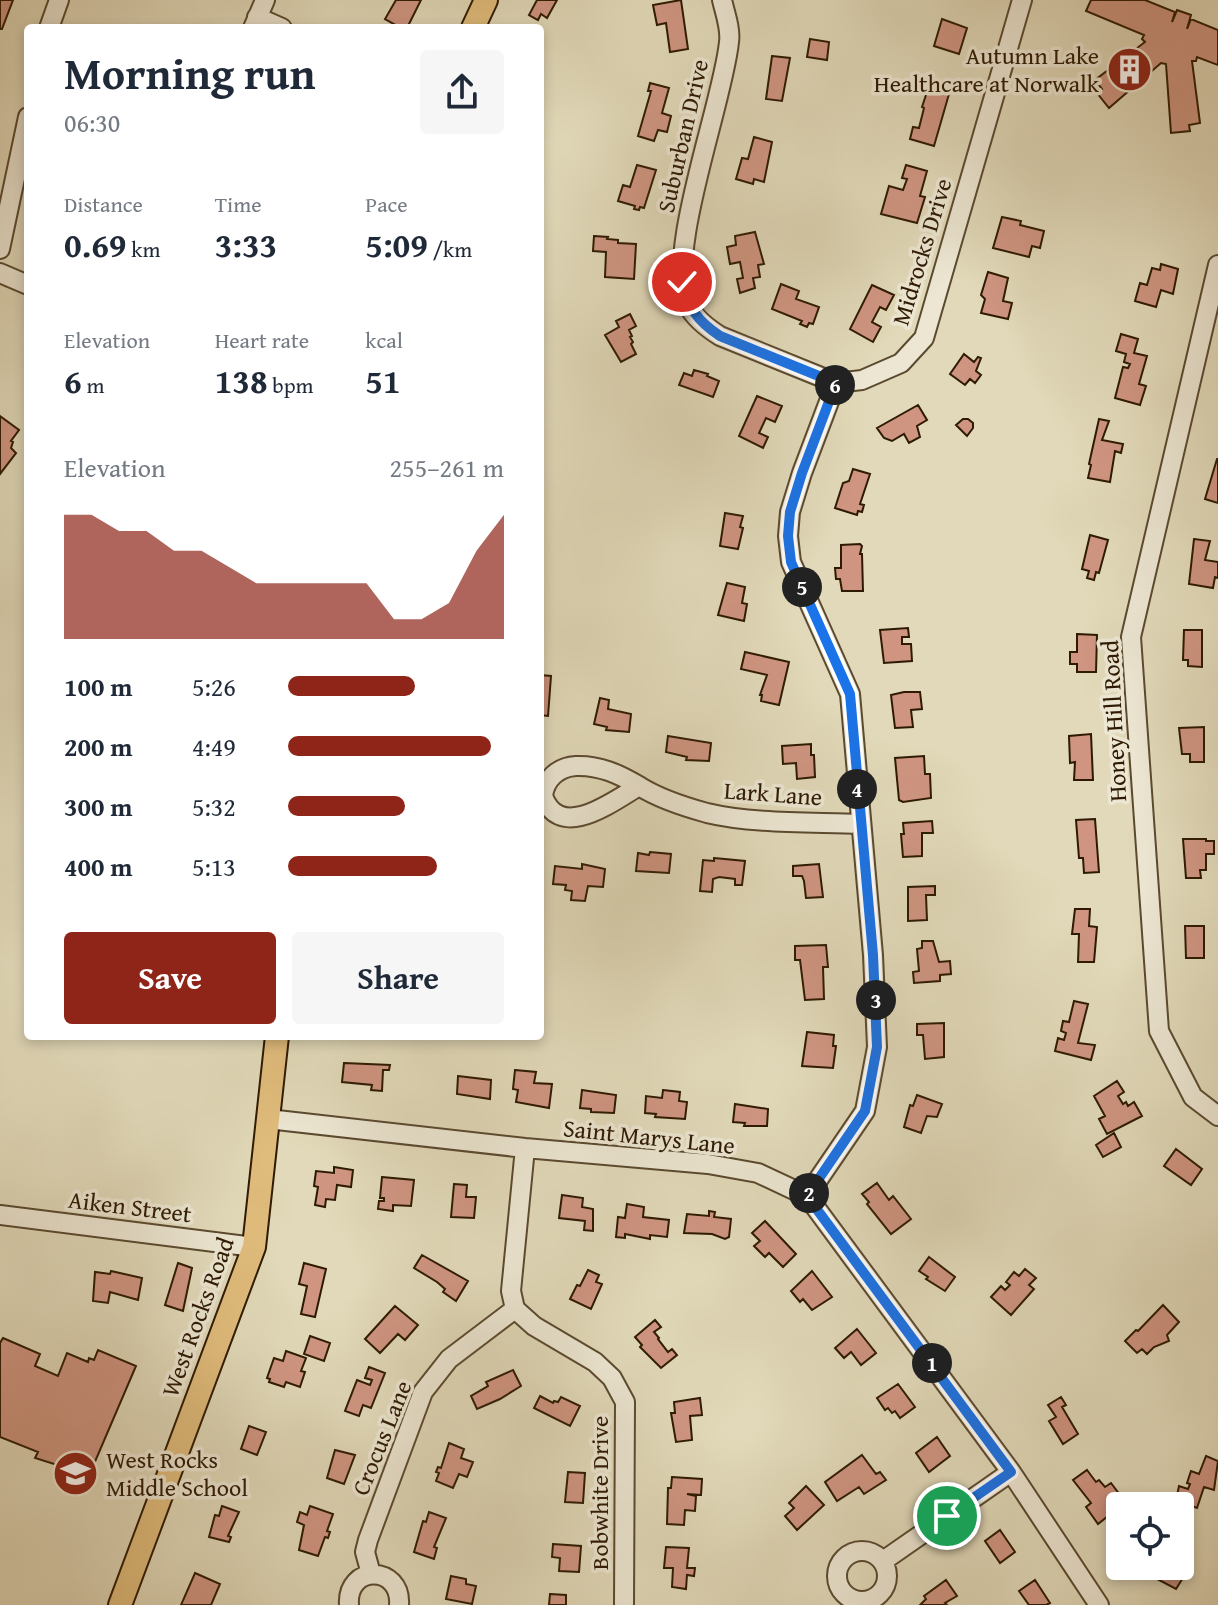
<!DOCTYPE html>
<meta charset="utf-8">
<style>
body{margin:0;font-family:"Gentium Book Plus",serif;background:#f6f6f7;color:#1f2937;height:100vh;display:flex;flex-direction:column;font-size:30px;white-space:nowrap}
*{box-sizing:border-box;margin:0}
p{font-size:26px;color:#747a83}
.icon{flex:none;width:44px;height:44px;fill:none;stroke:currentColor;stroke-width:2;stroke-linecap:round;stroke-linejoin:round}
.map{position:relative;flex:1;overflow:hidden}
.panel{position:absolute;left:24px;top:24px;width:520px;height:1016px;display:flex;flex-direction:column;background:#fff;border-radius:8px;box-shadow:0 4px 12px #0003}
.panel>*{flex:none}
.tools{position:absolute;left:1106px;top:1492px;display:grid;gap:16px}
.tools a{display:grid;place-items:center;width:88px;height:88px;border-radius:8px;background:#fff;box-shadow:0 4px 12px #0003;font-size:40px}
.pin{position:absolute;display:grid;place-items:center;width:68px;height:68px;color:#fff;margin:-34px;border:4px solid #fff;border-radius:50%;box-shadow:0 2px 8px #0007}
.km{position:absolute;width:40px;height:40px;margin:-20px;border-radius:50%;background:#222;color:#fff;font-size:22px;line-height:40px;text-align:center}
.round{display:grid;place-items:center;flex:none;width:84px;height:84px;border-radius:8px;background:#f6f6f7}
.overview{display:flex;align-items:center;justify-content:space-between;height:136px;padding:0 40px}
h1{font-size:44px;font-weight:800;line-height:60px}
.metrics{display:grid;grid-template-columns:repeat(3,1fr);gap:12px;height:136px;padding:8px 40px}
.metrics div{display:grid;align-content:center}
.metrics b{font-size:34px;font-weight:800}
.metrics small{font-size:22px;font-weight:400}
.metrics p{font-size:22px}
.chart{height:224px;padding:16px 40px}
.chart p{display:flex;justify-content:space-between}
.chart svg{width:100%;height:144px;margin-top:8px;fill:#8f2418;opacity:.7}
.action{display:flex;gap:16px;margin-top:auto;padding:16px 40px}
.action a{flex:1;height:92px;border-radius:8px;background:#8f2418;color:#fff;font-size:32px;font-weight:800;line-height:92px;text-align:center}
.action a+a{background:#f6f6f7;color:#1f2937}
ul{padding:0 40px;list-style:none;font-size:26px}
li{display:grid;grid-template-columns:128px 96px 1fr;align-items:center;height:60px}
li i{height:20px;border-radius:10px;background:#8f2418}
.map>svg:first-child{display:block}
</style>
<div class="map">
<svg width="1218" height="1605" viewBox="0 0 1218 1605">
<rect width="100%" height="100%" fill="#e1d9b9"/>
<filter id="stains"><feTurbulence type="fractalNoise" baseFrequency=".0025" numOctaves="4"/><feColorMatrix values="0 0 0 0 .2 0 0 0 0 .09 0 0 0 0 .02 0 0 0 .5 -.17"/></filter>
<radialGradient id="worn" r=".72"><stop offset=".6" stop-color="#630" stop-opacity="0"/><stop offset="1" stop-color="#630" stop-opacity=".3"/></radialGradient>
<!-- building -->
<path fill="#cf9581" stroke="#2e1a03" stroke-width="2" d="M0,0H13L2,29H0Z
M396,0H421L407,28H401L385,19Z
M537,0H557L547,18L541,14L538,20L529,15Z
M681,0L688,49L670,52L666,23L657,25L653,5Z
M1091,0H1145L1175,12L1172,22L1177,10L1191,15L1187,29L1191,19L1218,30V65L1197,57L1196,61H1192L1200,123L1189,125L1190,131L1171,133L1166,64L1161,63L1109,108L1097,93L1102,89L1095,80L1145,42L1142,39L1144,35L1086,11Z
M942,19L967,28L959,54L934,46Z
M810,39L829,42L827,60L807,57Z
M772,56L790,58L782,101L766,99Z
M650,83L669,88L662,113L671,116L667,132L658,130L654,141L638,136L651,91H648Z
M928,89L949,94L934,146L910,139L913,127L919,128L924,108L922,107Z
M754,137L772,142L764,182L754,179L753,184L736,179L742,158L748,159Z
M637,165L656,170L644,208L640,207L639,210L634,209L635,206L618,201L623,185L630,187Z
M906,165L927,171L920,196L925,197L917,223L881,214L889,186L903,190L907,179L902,178Z
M1002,217L1021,221L1020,225L1044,231L1040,248L1032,246L1029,257L993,248Z
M755,232L764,264L758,265L760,277L753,278L755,288L740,293L737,279L743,278L740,262L730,264L727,247L736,245L735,236Z
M594,236L608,237L607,239L618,240V243L636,244L634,279L605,277L606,252L593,251Z
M1161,264L1178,269L1173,294L1161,290L1156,307L1135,301L1140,283L1147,285L1152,268L1160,270Z
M988,272L1008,278L1003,301L1012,303L1008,319L981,313L985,299L981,295Z
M781,284L799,291L796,299L819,307L813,324L809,323L807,327L800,324L802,321L772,309Z
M872,285L894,295L886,310L880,307L872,322L881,327L873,342L850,329Z
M630,314L636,326L629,330L632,336L630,337L633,342L631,344L636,354L621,362L605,335L619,327L616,321Z
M1121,334L1138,339L1134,353L1147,356L1139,384L1146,386L1140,405L1115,398L1123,367L1128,368L1130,364L1124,362L1126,354L1116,351Z
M964,354L974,362L978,357L981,358L976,371L981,375L975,383L970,379L965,385L950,374Z
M694,370L708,374L707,376L719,381L713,397L679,385L684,373L692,376Z
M757,396L782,406L775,422L766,418L759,433L768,437L763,448L739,436Z
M918,405L927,420L917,426L920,437L909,443L904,434L892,441L884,438L877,428Z
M0,416L19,430L11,441L13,442L11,448L16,453L0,474Z
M963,419H968L973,423V428L967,436L956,425Z
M1099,419L1109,421L1102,440L1123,444L1121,453L1115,451L1110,482L1088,478L1091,465L1089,464Z
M1217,459H1218V503L1205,499Z
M853,469L870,474L860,504L864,505L862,512L858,511L857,515L835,508L843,483L849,481Z
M725,513L743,516L740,527L743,528L738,549L720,546Z
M1090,535L1108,540L1099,573L1096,572L1094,580L1087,578L1089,571L1082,569Z
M1194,539L1210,541L1205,560L1218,562V578L1215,577L1213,588L1189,584Z
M860,544L862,546L860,554H862L863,591H842L840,579H836L835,568H841V545Z
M727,583L745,587L742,603L747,604L744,621L718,615Z
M908,628L909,637H902V644H911L912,661L884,663L880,630Z
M1184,630H1202V667L1188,666V660H1183Z
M1077,634L1097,635L1096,672H1077V664H1070V652H1077Z
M745,652L789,662L779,705L761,701L762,695H760L767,675L741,669Z
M540,675L551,676L548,716L540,715Z
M904,692H920L922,709L911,710L913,727L895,728L891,695Z
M600,698L609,700L608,709L631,714L629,732L606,730L607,727L594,724Z
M1204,727V762H1190V754H1182L1179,728Z
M1091,734L1093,780H1074L1075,762L1070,763L1069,736Z
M668,736L711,743L709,761L686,760L687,757L666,752Z
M811,744V755H814L815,777L797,779L796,763L783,764L782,746Z
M924,756L925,774H930L931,798L903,802L899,800L895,758Z
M1095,819L1099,872L1084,873L1083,858H1079L1076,820Z
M932,821L933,833H922V856L903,857L901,834H904L903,823Z
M1183,839H1206V841H1214V854H1206V870H1200L1201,878H1186Z
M650,852L671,854L669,873L636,871L638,853L649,855Z
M714,858L745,861L742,885H735V879L719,877L713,879L712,892L700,891L703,860L714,861Z
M582,864L605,869L603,887L588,886L585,901L571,900L572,891L565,890L566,885L553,884L555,866L582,869Z
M819,864L823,897L806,898L804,881L802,876H793V866Z
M935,886V895H926L927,920L908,921V887Z
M1075,909H1090L1089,926L1097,927L1094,962H1078L1079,934H1072Z
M1185,926H1204V958H1186Z
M922,941H933L939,962L950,961L951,974L940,975V981L914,983L913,972L919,971L917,949L922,948Z
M826,945L828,967H823L824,999L805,1000L800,960H795V946Z
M1074,1001L1088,1004L1078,1043L1095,1045L1091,1060L1055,1051L1058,1038L1064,1040L1066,1033L1061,1031L1063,1021L1069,1022Z
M944,1023V1057L925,1059L923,1035H917V1024Z
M807,1032L834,1035L833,1046H836L833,1068L802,1066Z
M344,1063L390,1065L389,1070H383L382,1091L371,1090L372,1085L342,1082Z
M515,1070L536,1072L534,1083L552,1084L549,1108L516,1102L518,1090L513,1089Z
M458,1076L491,1080L490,1099L457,1094Z
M1117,1081L1124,1092L1118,1096L1123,1104L1126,1102L1128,1106L1134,1102L1142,1116L1107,1134L1099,1119L1105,1116L1094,1096Z
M582,1090L616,1095L614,1113L591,1112V1109L580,1108Z
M663,1090L680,1092L679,1101L687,1102L685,1119L655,1117L656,1114L645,1113L646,1096L662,1098Z
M917,1095L942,1104L937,1117L927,1116L921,1133L904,1127L910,1105L913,1106Z
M735,1104L768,1109L767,1126H744L745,1123L733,1122Z
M1114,1133L1121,1147L1103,1157L1096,1145Z
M1176,1149L1202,1169L1191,1185L1164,1166Z
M334,1167L353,1170L351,1187L337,1185L335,1200L326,1199L325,1207L315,1205L318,1187L314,1186L316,1171L334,1173Z
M382,1177L414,1180L411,1206L393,1205V1211L378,1209L379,1201H384V1198H380Z
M877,1183L889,1200L893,1196L911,1219L891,1234L867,1204L869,1202L862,1194Z
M454,1184L467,1185L466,1197H476L474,1218L451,1217Z
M562,1195L583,1198L582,1207L593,1209V1231L584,1230L585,1221L559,1218Z
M627,1204L644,1207L643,1217L669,1220L667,1237L650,1235V1239L625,1234V1238L616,1237L618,1217L625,1218Z
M709,1211L715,1212L714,1217L731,1219L729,1237L725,1239L712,1234L684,1233L687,1214L709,1216Z
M765,1221L796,1254L783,1267L769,1253L765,1257L754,1246L760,1241L752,1233Z
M422,1255L468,1281L456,1301L443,1292L445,1289L437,1282L414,1268Z
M929,1257L955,1277L945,1291L926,1279L928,1277L919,1271Z
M178,1263L192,1268L183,1311L165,1305Z
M304,1263L326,1269L315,1317L301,1314L307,1286L299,1284Z
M1025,1269L1036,1278L1029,1285L1034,1289L1011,1315L991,1297L1001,1286L1005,1290L1010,1285L1006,1282L1014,1272L1019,1276Z
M588,1270L599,1275L596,1282L602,1284L591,1309L570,1299L577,1285L580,1286Z
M111,1271L142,1278L138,1300L110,1292L108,1303L93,1301L95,1272L110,1274Z
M812,1271L832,1297L812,1310L803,1299L800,1302L791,1291Z
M1163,1305L1179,1322L1167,1335L1169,1341L1154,1347L1147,1354L1142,1349L1137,1353L1125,1341L1136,1330L1138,1331Z
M395,1306L418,1325L405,1340L398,1334L380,1353L365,1339Z
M655,1320L661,1327L654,1332L659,1338L658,1339L668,1352L672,1349L677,1355L661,1368L640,1347L642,1345L635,1337Z
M857,1329L876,1353L861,1365L851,1352L844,1358L835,1348Z
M310,1336L330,1343L324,1361L304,1354Z
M3,1338L40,1354L35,1366L58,1376L67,1353L88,1362L89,1358L94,1360L98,1350L136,1366L91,1471L74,1466L73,1470L35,1458L38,1452L0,1437V1343Z
M286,1351L306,1358L301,1371L305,1372L300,1387L286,1382L284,1387L269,1382L270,1379L267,1378L274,1358L283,1361Z
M369,1367L385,1373L371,1408L363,1405L359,1416L345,1411L357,1380L370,1385L372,1380L365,1378Z
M513,1370L521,1386L500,1399L477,1409L471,1396L488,1386L486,1382Z
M898,1384L915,1407L900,1418L895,1411L892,1413L888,1408L885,1410L877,1398Z
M540,1396L553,1403L554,1401L558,1402L561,1397L580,1406L570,1426L534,1408Z
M1061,1397L1066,1405L1062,1407L1078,1434L1063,1444L1049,1421L1056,1417L1048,1405Z
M700,1398L702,1415L690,1416L692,1440L676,1442L671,1413H675L674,1402Z
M249,1426L266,1432L257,1455L241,1449Z
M937,1437L950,1456L929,1472L916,1453Z
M449,1443L464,1449L461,1458L473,1462L467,1477L459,1474L453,1488L436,1481L439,1473L436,1472L438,1467L441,1468Z
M335,1450L355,1455L344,1484L327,1478Z
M862,1455L876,1474L880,1472L886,1480L864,1494L859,1487L837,1501L825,1482Z
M1206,1456L1218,1461L1214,1490L1204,1487L1197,1508L1176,1500L1179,1486L1188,1489L1190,1484L1187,1483L1191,1471L1199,1474Z
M1087,1470L1096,1482L1099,1480L1105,1487L1111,1483L1120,1495L1117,1497L1123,1504L1098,1524L1086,1507L1091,1503L1073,1480Z
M568,1472L585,1473L583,1503L565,1502Z
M672,1477L702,1479L701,1495L687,1494L696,1496L695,1511L685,1510L684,1525L667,1524L668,1488H671Z
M806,1486L824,1505L797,1530L785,1516L794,1508L789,1503Z
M222,1506L239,1512L228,1536L231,1537L229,1542L209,1537L215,1515L219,1516Z
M310,1506L333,1514L327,1531L330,1532L328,1538L325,1537L318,1556L299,1550L304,1525L297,1522L300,1512L307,1515Z
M429,1512L446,1518L434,1547L437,1548L434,1559L414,1552L423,1521L426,1522Z
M1000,1530L1015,1552L1000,1563L985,1541Z
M553,1544L581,1546L579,1572L559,1571L560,1558L552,1557Z
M666,1547L689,1548L687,1568H695L694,1576L687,1575L686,1589L672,1587L673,1568H664Z
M1145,1566H1175L1186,1573L1176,1589L1142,1571Z
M195,1573L220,1584L211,1605H181Z
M451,1576L466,1579V1584L476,1586L472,1604L446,1599Z
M946,1580L957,1596L945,1603L947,1605H920L926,1599L924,1596Z
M1035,1580L1050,1603L1046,1605H1029L1019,1591Z
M550,1594L566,1595V1605H549Z"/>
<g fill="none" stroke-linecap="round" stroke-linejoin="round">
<defs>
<path id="minor" d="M722,0C725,13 731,29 729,42C723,104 663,257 689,307C696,320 709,329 720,336L836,383L862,380L901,363L924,338L1022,0
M257,17L282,28
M49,28L59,0
M253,28L265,0
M0,249L28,117
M1218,265L1131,637L1159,1031L1193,1097L1218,1116
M0,273L28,285
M639,786C612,802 560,842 543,796C545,779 558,767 576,766C599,765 619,774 639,786C658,798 685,807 707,813C752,824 813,822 860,824
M268,1119L525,1148L708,1164L758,1173L807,1196L1011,1472L1099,1605
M525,1148L511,1291L515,1309L534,1326L595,1362L612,1378L625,1402L624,1605
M807,1196L865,1111L877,1047L873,955L850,694L791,562L788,536L790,512L802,473L836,383
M0,1215L254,1247
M837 1576a25 25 0 1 1 50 0a25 25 0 1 1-50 0Z
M883,1561L1011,1472
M371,1574L365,1552L368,1540L423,1392L449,1359L515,1309
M349,1605C346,1564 402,1565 399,1605"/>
<path id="major" d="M473,28L486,0
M120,1605L254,1247L277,1036"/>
</defs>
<!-- minor casing -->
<use href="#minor" stroke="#5b4a30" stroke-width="22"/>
<!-- major casing -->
<use href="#major" stroke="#2e1a03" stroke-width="26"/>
<!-- minor -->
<use href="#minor" stroke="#ece6d2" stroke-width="18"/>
<!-- major -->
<use href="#major" stroke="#e0bc7c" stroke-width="22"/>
</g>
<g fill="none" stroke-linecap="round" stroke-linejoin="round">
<defs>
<path id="route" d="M682,282C690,309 696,320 720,336L836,383L802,473L790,512L788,536L791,562L850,694L873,955L877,1047L865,1111L807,1196L1011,1472L947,1516"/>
</defs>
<!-- route casing -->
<use href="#route" stroke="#fff" stroke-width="16"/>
<!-- route -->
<use href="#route" stroke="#1a73e8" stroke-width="10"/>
</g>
<!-- icons -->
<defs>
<symbol id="building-disc" viewBox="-11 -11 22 22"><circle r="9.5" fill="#8f2418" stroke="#ece6d2"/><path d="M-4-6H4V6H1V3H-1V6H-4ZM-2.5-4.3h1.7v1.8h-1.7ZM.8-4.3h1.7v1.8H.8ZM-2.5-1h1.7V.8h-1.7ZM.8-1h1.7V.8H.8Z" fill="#fff"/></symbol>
<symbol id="school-disc" viewBox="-11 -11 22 22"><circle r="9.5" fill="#8f2418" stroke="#ece6d2"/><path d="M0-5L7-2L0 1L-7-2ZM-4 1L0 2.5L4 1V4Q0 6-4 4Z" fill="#fff"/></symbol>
</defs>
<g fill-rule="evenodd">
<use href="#building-disc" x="1104" y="44" width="51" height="51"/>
<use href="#school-disc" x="50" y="1448" width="51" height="51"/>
</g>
<g text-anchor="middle" stroke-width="7" stroke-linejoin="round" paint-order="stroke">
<!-- poi labels -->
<g font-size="24" fill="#2e1a03" stroke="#ece6d2" text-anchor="end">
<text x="1099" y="64">Autumn Lake<tspan x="1099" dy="28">Healthcare at Norwalk</tspan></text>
<text x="106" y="1468" text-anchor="start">West Rocks<tspan x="106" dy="28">Middle School</tspan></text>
</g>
<!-- street labels -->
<g font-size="24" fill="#2e1a03" stroke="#ece6d2">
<text transform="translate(683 136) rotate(-77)" y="8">Suburban Drive</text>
<text transform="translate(922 252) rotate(-73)" y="8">Midrocks Drive</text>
<text transform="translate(1114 721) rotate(-93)" y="8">Honey Hill Road</text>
<text transform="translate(773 794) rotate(4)" y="8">Lark Lane</text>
<text transform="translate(649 1137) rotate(6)" y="8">Saint Marys Lane</text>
<text transform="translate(130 1207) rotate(7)" y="8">Aiken Street</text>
<text transform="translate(198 1317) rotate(-70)" y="8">West Rocks Road</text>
<text transform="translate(382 1438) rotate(-68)" y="8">Crocus Lane</text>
<text transform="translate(600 1493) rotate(-90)" y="8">Bobwhite Drive</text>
</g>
</g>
<rect width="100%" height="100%" filter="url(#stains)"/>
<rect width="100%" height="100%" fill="url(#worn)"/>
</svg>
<div class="tools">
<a><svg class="icon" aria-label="locate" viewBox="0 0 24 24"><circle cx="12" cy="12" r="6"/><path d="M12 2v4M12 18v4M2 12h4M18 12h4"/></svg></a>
</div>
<div class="pin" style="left:947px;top:1516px;background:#1e9e55"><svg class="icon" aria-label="arrive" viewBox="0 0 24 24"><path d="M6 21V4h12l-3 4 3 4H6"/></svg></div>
<div class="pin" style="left:682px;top:282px;background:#d93025"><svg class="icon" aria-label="check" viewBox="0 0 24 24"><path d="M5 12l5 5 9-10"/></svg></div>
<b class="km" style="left:932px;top:1363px">1</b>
<b class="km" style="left:809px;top:1193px">2</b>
<b class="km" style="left:876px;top:1000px">3</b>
<b class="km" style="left:857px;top:789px">4</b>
<b class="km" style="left:802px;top:587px">5</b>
<b class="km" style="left:835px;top:385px">6</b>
<section class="panel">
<div class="overview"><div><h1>Morning run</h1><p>06:30</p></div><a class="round"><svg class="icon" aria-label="share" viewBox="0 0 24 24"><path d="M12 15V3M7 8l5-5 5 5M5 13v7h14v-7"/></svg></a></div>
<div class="metrics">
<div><p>Distance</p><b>0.69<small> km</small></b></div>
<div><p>Time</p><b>3:33</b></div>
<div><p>Pace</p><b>5:09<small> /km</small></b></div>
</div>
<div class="metrics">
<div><p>Elevation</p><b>6<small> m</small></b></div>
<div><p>Heart rate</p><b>138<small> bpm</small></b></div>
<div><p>kcal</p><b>51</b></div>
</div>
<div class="chart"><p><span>Elevation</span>255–261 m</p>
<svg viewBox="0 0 160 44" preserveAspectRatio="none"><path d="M0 44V6L10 6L20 11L30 11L40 17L50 17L60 22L70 27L80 27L90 27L100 27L110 27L120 38L130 38L140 33L150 17L160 6V44z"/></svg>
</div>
<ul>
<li><b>100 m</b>5:26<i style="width:59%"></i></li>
<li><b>200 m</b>4:49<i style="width:94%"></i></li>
<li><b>300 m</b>5:32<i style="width:54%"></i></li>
<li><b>400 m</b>5:13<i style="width:69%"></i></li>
</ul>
<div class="action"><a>Save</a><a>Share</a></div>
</section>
</div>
